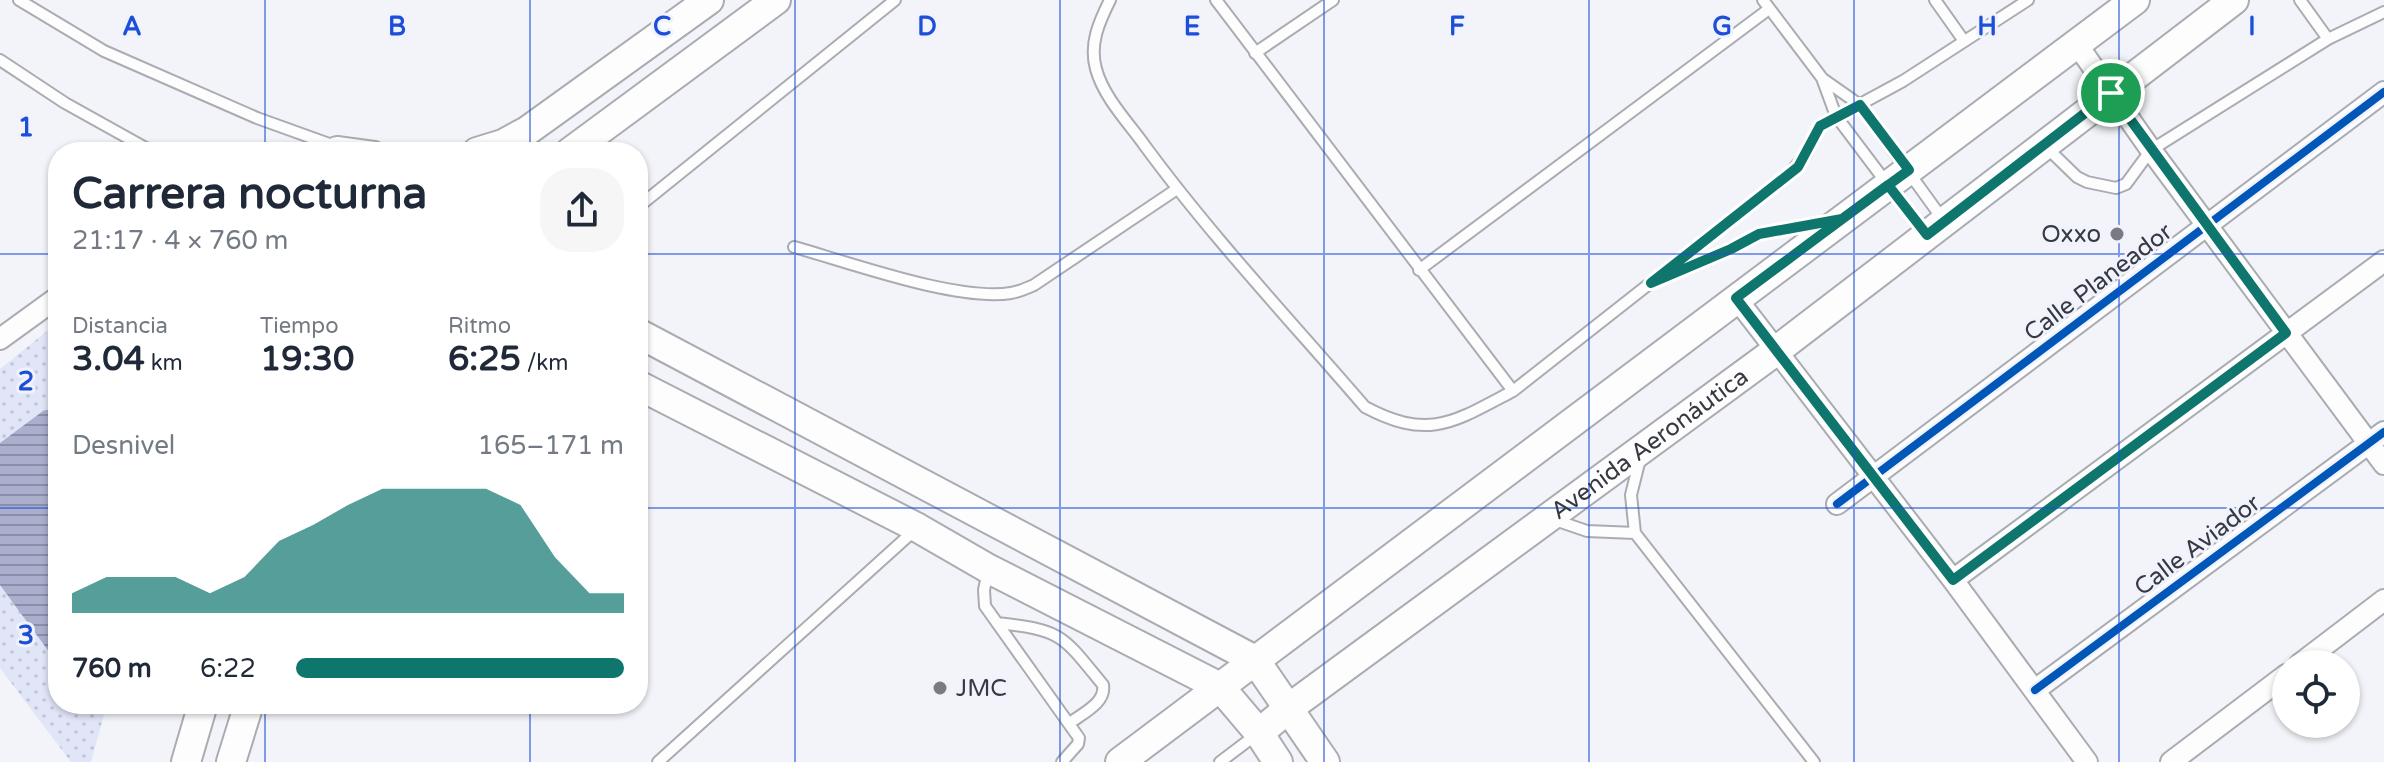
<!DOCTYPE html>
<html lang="es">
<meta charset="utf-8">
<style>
body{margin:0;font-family:"Varela Round",sans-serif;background:#f6f6f7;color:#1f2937;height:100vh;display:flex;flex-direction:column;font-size:30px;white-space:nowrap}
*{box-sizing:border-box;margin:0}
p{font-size:26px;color:#747a83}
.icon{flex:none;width:44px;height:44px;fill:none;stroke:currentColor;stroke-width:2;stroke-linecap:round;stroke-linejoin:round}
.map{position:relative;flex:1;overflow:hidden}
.side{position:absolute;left:48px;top:142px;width:600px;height:572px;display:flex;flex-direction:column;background:#fff;border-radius:32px;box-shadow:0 2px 6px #0004}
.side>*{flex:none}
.buttons{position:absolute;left:2272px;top:650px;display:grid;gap:16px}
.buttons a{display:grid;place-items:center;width:88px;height:88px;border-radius:50%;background:#fff;box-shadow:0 2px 6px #0004;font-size:40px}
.pin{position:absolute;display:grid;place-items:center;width:68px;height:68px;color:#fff;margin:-34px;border:4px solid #fff;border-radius:50%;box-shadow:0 2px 8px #0007}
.round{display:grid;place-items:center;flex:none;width:84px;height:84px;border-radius:32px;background:#f6f6f7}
.head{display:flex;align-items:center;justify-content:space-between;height:136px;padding:0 24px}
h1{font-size:44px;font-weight:800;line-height:60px}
.stats{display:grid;grid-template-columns:repeat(3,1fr);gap:12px;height:136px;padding:8px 24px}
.stats div{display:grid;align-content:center}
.stats b{font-size:34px;font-weight:800}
.stats small{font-size:22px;font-weight:400}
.stats p{font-size:22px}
.chart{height:224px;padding:16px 24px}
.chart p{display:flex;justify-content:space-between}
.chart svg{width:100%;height:144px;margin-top:8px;fill:#0f766e;opacity:.7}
ul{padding:0 24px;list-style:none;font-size:26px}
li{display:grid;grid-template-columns:128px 96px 1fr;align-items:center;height:60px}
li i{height:20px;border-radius:10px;background:#0f766e}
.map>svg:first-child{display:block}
</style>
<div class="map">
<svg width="2384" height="762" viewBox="0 0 2384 762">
<defs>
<pattern id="park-dots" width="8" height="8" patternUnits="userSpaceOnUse" patternTransform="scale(2)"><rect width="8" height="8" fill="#e0e5f8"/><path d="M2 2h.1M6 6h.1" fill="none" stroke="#c1c5d6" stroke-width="1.8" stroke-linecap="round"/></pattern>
<pattern id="water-rules" width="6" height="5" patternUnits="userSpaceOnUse" patternTransform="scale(2)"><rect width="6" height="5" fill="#a9afcd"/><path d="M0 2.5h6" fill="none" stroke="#8a8fa8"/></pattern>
</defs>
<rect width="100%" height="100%" fill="#f3f4f9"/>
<!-- park -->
<path fill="url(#park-dots)" d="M57,323L58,704H107L91,762H71L0,668V369Z"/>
<!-- water -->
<path fill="url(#water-rules)" d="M58,407V664L0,585V443L43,411Z"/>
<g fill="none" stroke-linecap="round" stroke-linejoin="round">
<defs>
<path id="lane" d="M19,0L104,51L257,118L332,145
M1110,0C1099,22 1089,44 1096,69C1104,98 1128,122 1145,146C1212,237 1291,321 1365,407C1429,441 1454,422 1513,391L1789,174L1805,156L1820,126L1903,81L2028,0
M1216,0L1513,391
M1763,0L1822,78L1836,116L1925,234
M1935,0L1964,41
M2300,0L2328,39
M1255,53L1333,0
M0,60L65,103L153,152
M1823,79L1860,105L1944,221
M2045,146L2077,177L2087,182L2116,188L2126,184L2151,150L2328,39L2384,12
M638,207L895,0
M794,247C848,262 958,302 1011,293C1018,292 1027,288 1034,285L1177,189
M1419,270L1769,9
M1663,278L1731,249L1759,234L1825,222
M1640,459L1631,495L1635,533L1814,762
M1555,520L1587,531L1635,533
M988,571L984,590L985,606L1079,738L1078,744L1062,762
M997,623C1063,630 1062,635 1103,685C1106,703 1083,713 1070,723
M658,762L916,529
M1220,762L1257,734"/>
<path id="street" d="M2076,43L2151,150L2384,464
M323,152L337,147L374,152
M1736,298L1953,580L2087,762
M0,339L58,297
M1837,504L2384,92
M1953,580L2384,261
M2300,664L2384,600
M2035,690L2384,432
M2171,762L2286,675"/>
<g id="secondary">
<path d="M477,152L503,144L527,131L709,0"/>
<path d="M570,152L776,0"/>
<path d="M638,333L1255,660L1325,762"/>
<path d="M638,385L918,528L989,569L1220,687L1259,733L1278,762"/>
<path id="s1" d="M1259,733L1289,708L1777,350L2234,0"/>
<path d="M186,762L203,704"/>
<path d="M231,762L249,704"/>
<path d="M1120,762L2135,0"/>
</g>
</defs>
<!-- lane casing -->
<use href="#lane" stroke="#aaacb2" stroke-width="14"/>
<!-- street casing -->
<use href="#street" stroke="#aaacb2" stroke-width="24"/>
<!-- secondary casing -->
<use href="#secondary" stroke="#aaacb2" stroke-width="32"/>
<!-- lane -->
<use href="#lane" stroke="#fdfdfe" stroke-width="10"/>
<!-- street -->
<use href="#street" stroke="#fdfdfe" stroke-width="20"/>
<!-- secondary -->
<use href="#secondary" stroke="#fdfdfe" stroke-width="28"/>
<defs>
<path id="cycleway" d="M1837,504L2384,92
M2035,690L2384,432"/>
</defs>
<!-- cycleway casing -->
<use href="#cycleway" stroke="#f0f2fc" stroke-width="13"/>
<!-- cycleway -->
<use href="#cycleway" stroke="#0057b8" stroke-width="8"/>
</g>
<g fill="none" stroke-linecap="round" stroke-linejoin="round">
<defs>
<path id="route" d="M2111,93L1927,235L1888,185L1842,219L1759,234L1731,249L1651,283L1798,167L1820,126L1860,105L1909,170C1851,212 1794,255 1736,298L1953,580L2286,333L2111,93"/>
</defs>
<!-- route casing -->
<use href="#route" stroke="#fff" stroke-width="16"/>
<!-- route -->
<use href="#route" stroke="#0f766e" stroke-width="10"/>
</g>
<!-- grid -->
<path fill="none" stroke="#1d4ed8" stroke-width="2" stroke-opacity="0.55" d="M265,0V152M530,0V152M795,0V762M1060,0V762M1324,0V762M1589,0V762M1854,0V762M2119,0V762M0,254H58M638,254H2384M0,508H58M638,508H2384M265,704V762M530,704V762"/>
<!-- markers -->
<g fill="#797a82" stroke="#f0f2fc" stroke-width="3">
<circle cx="2117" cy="234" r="8"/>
<circle cx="940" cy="688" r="8"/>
</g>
<g text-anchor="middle" stroke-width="6" stroke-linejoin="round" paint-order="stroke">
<!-- poi labels -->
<g font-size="24" fill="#373942" stroke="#f0f2fc" text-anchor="end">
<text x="2101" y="242">Oxxo</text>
<text x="956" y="696" text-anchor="start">JMC</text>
</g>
<!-- street labels -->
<g font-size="24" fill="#373942" stroke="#f0f2fc">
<text transform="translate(2098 282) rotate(-37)" y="8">Calle Planeador</text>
<text dy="8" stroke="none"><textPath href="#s1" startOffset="486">Avenida Aeronáutica</textPath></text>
<text transform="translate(2197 545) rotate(-37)" y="8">Calle Aviador</text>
</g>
</g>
<g font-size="26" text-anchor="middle" font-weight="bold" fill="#1d4ed8" stroke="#f0f2fc" stroke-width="6" stroke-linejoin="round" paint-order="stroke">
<text x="132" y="35">A</text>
<text x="397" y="35">B</text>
<text x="662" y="35">C</text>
<text x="927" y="35">D</text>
<text x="1192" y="35">E</text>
<text x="1457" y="35">F</text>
<text x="1722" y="35">G</text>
<text x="1987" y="35">H</text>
<text x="2252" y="35">I</text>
<text x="26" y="136">1</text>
<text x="26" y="390">2</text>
<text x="26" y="644">3</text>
</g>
</svg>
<div class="buttons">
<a><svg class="icon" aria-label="locate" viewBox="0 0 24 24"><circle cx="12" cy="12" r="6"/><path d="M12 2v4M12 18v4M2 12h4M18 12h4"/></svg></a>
</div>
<div class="pin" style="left:2111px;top:93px;background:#1e9e55"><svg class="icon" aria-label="arrive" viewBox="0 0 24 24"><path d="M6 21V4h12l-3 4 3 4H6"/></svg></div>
<section class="side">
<div class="head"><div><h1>Carrera nocturna</h1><p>21:17 · 4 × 760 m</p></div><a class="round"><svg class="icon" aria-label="share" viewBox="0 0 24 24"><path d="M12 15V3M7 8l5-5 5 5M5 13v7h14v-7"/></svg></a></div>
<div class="stats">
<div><p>Distancia</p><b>3.04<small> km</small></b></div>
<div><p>Tiempo</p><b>19:30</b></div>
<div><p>Ritmo</p><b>6:25<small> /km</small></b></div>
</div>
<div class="chart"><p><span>Desnivel</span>165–171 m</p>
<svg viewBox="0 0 160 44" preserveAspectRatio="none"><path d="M0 44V38L10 33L20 33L30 33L40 38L50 33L60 22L70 17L80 11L90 6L100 6L110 6L120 6L130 11L140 27L150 38L160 38V44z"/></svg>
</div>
<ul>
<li><b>760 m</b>6:22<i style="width:100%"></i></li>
</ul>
</section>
</div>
